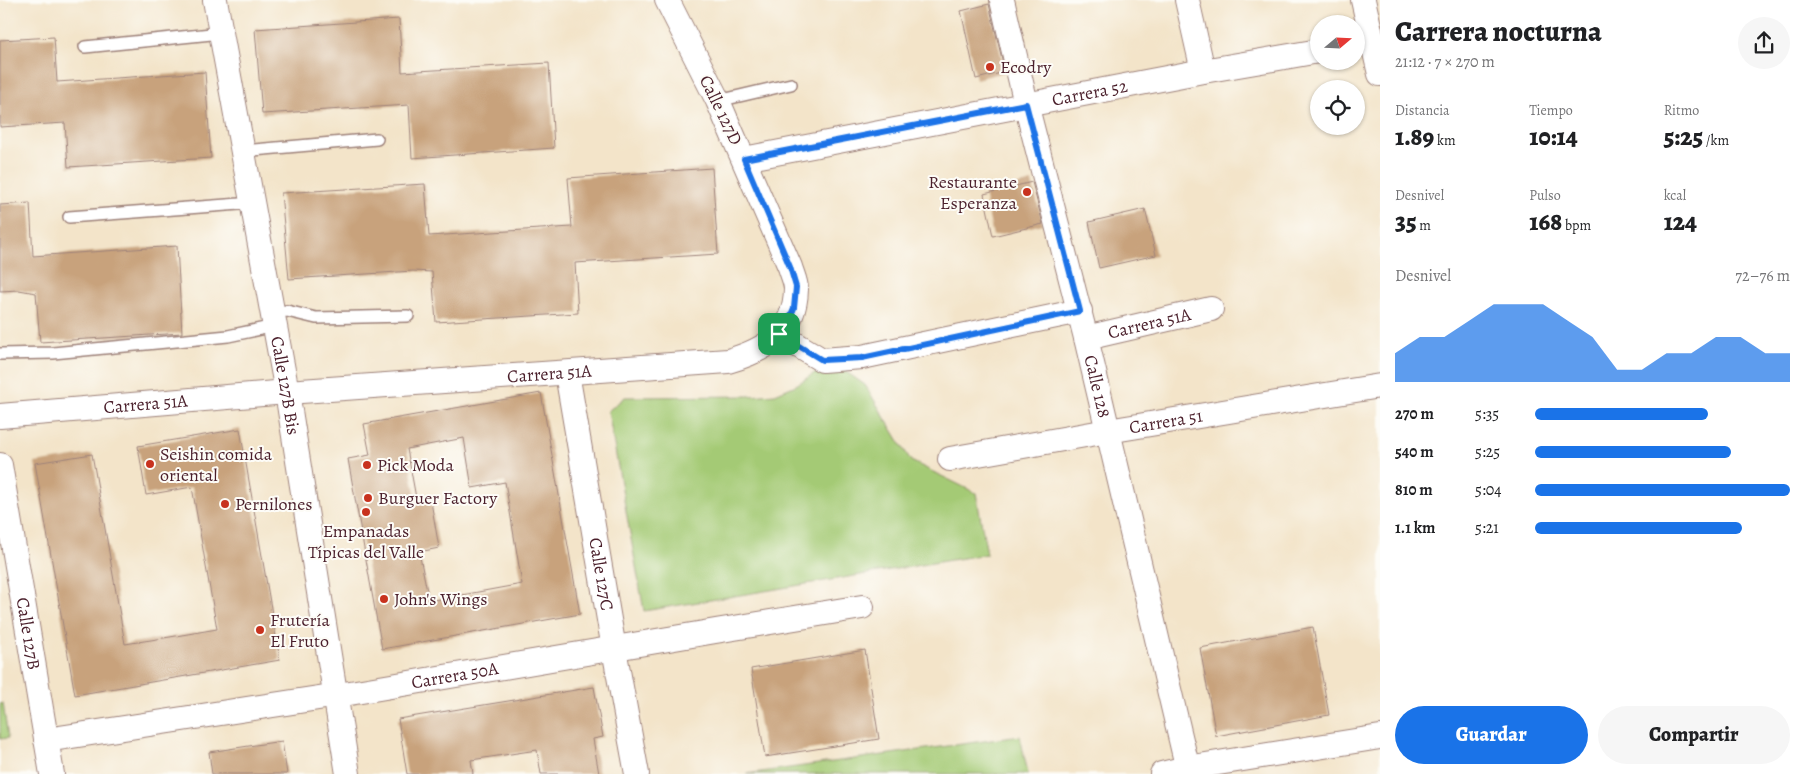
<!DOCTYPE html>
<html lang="es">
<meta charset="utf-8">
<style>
body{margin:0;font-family:Alegreya,serif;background:#f6f6f6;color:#202124;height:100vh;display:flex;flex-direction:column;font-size:19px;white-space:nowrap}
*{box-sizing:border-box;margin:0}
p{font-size:16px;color:#757577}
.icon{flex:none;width:28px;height:28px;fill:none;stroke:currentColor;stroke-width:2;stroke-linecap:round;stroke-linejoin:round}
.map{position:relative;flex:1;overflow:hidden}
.side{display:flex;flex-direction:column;background:#fff;width:425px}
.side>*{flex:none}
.needle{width:32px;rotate:71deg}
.buttons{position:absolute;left:1310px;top:15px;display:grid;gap:10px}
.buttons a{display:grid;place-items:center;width:55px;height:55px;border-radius:50%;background:#fff;box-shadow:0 1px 4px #0004;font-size:25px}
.pin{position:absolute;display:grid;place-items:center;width:42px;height:42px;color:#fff;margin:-21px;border-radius:10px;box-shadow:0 2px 8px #0006}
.round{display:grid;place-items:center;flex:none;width:52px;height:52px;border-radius:26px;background:#f6f6f6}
.head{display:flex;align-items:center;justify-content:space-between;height:85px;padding:0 15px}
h1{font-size:28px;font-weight:800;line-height:38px}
.metrics{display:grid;grid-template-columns:repeat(3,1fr);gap:8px;height:85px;padding:5px 15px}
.metrics div{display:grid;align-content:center}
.metrics b{font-size:25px;font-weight:800}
.metrics small{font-size:14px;font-weight:400}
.metrics p{font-size:14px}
.chart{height:140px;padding:10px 15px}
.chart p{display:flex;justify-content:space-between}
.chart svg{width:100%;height:90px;margin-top:5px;fill:#1a73e8;opacity:.7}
.cta{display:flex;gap:10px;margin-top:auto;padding:10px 15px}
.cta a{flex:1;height:58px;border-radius:30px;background:#1a73e8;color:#fff;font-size:20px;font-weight:800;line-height:58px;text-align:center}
.cta a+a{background:#f6f6f6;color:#202124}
ul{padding:0 15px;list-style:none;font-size:16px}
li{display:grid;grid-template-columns:80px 60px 1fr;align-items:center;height:38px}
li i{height:12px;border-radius:6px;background:#1a73e8}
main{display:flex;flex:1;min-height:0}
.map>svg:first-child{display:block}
</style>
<main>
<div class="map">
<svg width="1380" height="774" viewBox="0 0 1380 774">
<rect width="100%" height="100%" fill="#fdfcf7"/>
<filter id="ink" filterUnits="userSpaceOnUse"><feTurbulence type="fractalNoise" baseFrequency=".02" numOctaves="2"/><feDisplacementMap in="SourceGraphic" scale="10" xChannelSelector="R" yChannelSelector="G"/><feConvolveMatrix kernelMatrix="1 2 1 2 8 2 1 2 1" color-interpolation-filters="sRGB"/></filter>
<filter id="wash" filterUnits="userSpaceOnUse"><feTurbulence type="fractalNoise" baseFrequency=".0096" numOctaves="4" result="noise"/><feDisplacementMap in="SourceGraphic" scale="20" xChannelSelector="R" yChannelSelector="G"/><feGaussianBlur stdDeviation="1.12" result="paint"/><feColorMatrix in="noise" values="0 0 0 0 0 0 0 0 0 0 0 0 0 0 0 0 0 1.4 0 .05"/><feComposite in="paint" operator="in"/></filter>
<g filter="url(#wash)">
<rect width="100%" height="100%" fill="#f3e4c9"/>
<!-- green -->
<path fill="#a4ca74" stroke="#777450" d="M832,362L865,385L911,461L976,493L987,554L644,611L608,411L625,397L749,396L775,394L796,385Z
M3,703L8,738L0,739V704Z
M1020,736L1028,774H746Z"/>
<g id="blocks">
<!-- building -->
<path fill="#c8a27b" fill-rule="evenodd" d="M989,4L1005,72L976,79L961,11Z
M399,19L402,72L549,63L554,148L412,158L409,105L262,114L255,29Z
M54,37L57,82L205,72L211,158L68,167L65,123L0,127V40Z
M712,168L718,254L575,263L578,313L436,322L432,272L413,271L289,279L281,193L425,184L429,236L572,227L568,178Z
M1032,182L1043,224L993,236L984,194Z
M30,203L33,256L177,246L182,333L40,342L36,293L19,290L0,291V205Z
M1145,209L1156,255L1099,268L1089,222Z
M541,393L580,614L382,649L348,459L370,455L364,424ZM464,438L472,488L505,482L522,584L429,601L419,552L439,548L430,496L416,498L407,449Z
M240,429L280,660L75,695L35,463L92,454L125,644L170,637L217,629L192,487L146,495L138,446Z
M1313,627L1329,715L1216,736L1200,648Z
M865,650L879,739L765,757L751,669Z
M594,687L603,737L593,739L599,774H541L537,750L471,760L473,774H407L398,719Z
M282,741L287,774H212L209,752Z"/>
</g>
</g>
<g filter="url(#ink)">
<use href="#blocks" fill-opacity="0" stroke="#9e827a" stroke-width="1"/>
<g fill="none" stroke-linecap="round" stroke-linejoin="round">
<defs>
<path id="lane" d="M85,47L221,33
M718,101L791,84
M243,151L377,139
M69,217L253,203
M272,312L287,311L316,318L408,316
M0,354L53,353L228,336L275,326"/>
<g id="street">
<path id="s1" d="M215,0L287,392L348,774"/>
<path id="s2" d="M1002,0L1026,104L1086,338L1189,774"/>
<path d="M1187,0L1203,71"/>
<path d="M1363,0L1380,74"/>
<path id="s3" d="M744,159L1203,71L1319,51"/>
<path d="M779,334L822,360L862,357L1080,311"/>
<path id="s4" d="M1086,338L1211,309"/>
<path id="s5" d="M567,373L614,649L637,774"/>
<path id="s6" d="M0,416L287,392L728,361C766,350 795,333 796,289C796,282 792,274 790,267L718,101L667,0"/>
<path id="s7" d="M950,459L1108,431L1380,386"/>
<path id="s8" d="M0,465L52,774"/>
<path id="s9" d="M46,740C143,725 241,710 338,695C512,666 687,635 862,607"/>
<path d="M1162,774L1187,768L1380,737"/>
</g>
</defs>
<!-- lane casing -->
<use href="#lane" stroke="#9e827a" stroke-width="14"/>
<!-- street casing -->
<use href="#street" stroke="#9e827a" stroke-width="26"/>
<!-- lane -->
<use href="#lane" stroke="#fff" stroke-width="11"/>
<!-- street -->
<use href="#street" stroke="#fff" stroke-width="24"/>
</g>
</g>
<g fill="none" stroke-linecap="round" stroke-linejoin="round" filter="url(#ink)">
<defs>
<path id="route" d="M1026,104L1080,311L862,358L822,360L779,334L788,322L794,308L796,287L790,267L744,159Z"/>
</defs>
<!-- route casing -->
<use href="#route" stroke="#fff" stroke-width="10"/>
<!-- route -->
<use href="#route" stroke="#1a73e8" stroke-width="6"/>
</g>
<!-- markers -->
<g fill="#c8321e" stroke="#fdfcf7" stroke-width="2">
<circle cx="990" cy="67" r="5"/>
<circle cx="1027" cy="192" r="5"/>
<circle cx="150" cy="464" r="5"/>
<circle cx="367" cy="465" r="5"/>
<circle cx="368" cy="498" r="5"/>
<circle cx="225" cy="504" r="5"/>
<circle cx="366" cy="512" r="5"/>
<circle cx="384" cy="599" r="5"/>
<circle cx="260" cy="630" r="5"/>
</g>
<g text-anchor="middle" stroke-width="4" stroke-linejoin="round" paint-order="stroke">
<!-- poi labels -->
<g font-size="18" fill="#4a1f2b" stroke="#fdfcf7" text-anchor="start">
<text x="1000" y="73">Ecodry</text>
<text x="1017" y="188" text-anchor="end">Restaurante<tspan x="1017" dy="21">Esperanza</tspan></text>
<text x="160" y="460">Seishin comida<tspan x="160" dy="21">oriental</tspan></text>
<text x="377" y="471">Pick Moda</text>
<text x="378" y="504">Burguer Factory</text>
<text x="235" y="510">Pernilones</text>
<text x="366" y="537" text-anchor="middle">Empanadas<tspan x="366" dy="21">Típicas del Valle</tspan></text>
<text x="394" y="605">John's Wings</text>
<text x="270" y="626">Frutería<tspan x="270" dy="21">El Fruto</tspan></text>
</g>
<!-- street labels -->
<g font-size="18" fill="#4a1f2b" stroke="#fdfcf7">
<text dy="6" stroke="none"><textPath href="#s3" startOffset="352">Carrera 52</textPath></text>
<text transform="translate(721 110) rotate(64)" y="6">Calle 127D</text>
<text dy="6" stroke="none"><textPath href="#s4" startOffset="65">Carrera 51A</textPath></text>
<text dy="6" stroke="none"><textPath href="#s6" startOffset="551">Carrera 51A</textPath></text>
<text dy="6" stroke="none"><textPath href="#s1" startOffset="392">Calle 127B Bis</textPath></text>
<text dy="6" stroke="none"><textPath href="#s2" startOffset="398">Calle 128</textPath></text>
<text dy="6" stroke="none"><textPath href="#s6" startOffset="146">Carrera 51A</textPath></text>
<text dy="6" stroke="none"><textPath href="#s7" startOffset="219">Carrera 51</textPath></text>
<text dy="6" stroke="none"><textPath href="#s5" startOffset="204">Calle 127C</textPath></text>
<text dy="6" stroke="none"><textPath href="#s8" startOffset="171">Calle 127B</textPath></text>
<text dy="6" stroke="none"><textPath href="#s9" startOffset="414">Carrera 50A</textPath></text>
</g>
</g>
</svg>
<div class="buttons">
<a><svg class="needle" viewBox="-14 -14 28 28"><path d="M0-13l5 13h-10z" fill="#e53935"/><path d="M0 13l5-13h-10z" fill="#757577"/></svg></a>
<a><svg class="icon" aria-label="locate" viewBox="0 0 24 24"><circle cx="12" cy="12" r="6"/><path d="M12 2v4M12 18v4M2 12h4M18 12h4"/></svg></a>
</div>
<div class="pin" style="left:779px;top:334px;background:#1e9e55"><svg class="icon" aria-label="arrive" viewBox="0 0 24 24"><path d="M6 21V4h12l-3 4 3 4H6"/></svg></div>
</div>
<section class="side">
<div class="head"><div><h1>Carrera nocturna</h1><p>21:12 · 7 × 270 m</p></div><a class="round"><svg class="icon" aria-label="share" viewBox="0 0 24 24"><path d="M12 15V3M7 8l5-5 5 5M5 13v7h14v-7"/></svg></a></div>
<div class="metrics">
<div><p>Distancia</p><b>1.89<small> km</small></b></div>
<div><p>Tiempo</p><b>10:14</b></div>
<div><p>Ritmo</p><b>5:25<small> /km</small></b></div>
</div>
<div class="metrics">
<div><p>Desnivel</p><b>35<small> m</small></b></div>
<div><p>Pulso</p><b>168<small> bpm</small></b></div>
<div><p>kcal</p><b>124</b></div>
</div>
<div class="chart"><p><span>Desnivel</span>72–76 m</p>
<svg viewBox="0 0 160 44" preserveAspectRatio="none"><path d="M0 44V30L10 22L20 22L30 14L40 6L50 6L60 6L70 14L80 22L90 38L100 38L110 30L120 30L130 22L140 22L150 30L160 30V44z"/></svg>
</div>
<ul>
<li><b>270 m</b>5:35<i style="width:68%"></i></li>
<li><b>540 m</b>5:25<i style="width:77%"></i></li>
<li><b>810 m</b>5:04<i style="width:100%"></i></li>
<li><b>1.1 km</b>5:21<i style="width:81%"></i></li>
</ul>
<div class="cta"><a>Guardar</a><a>Compartir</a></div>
</section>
</main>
